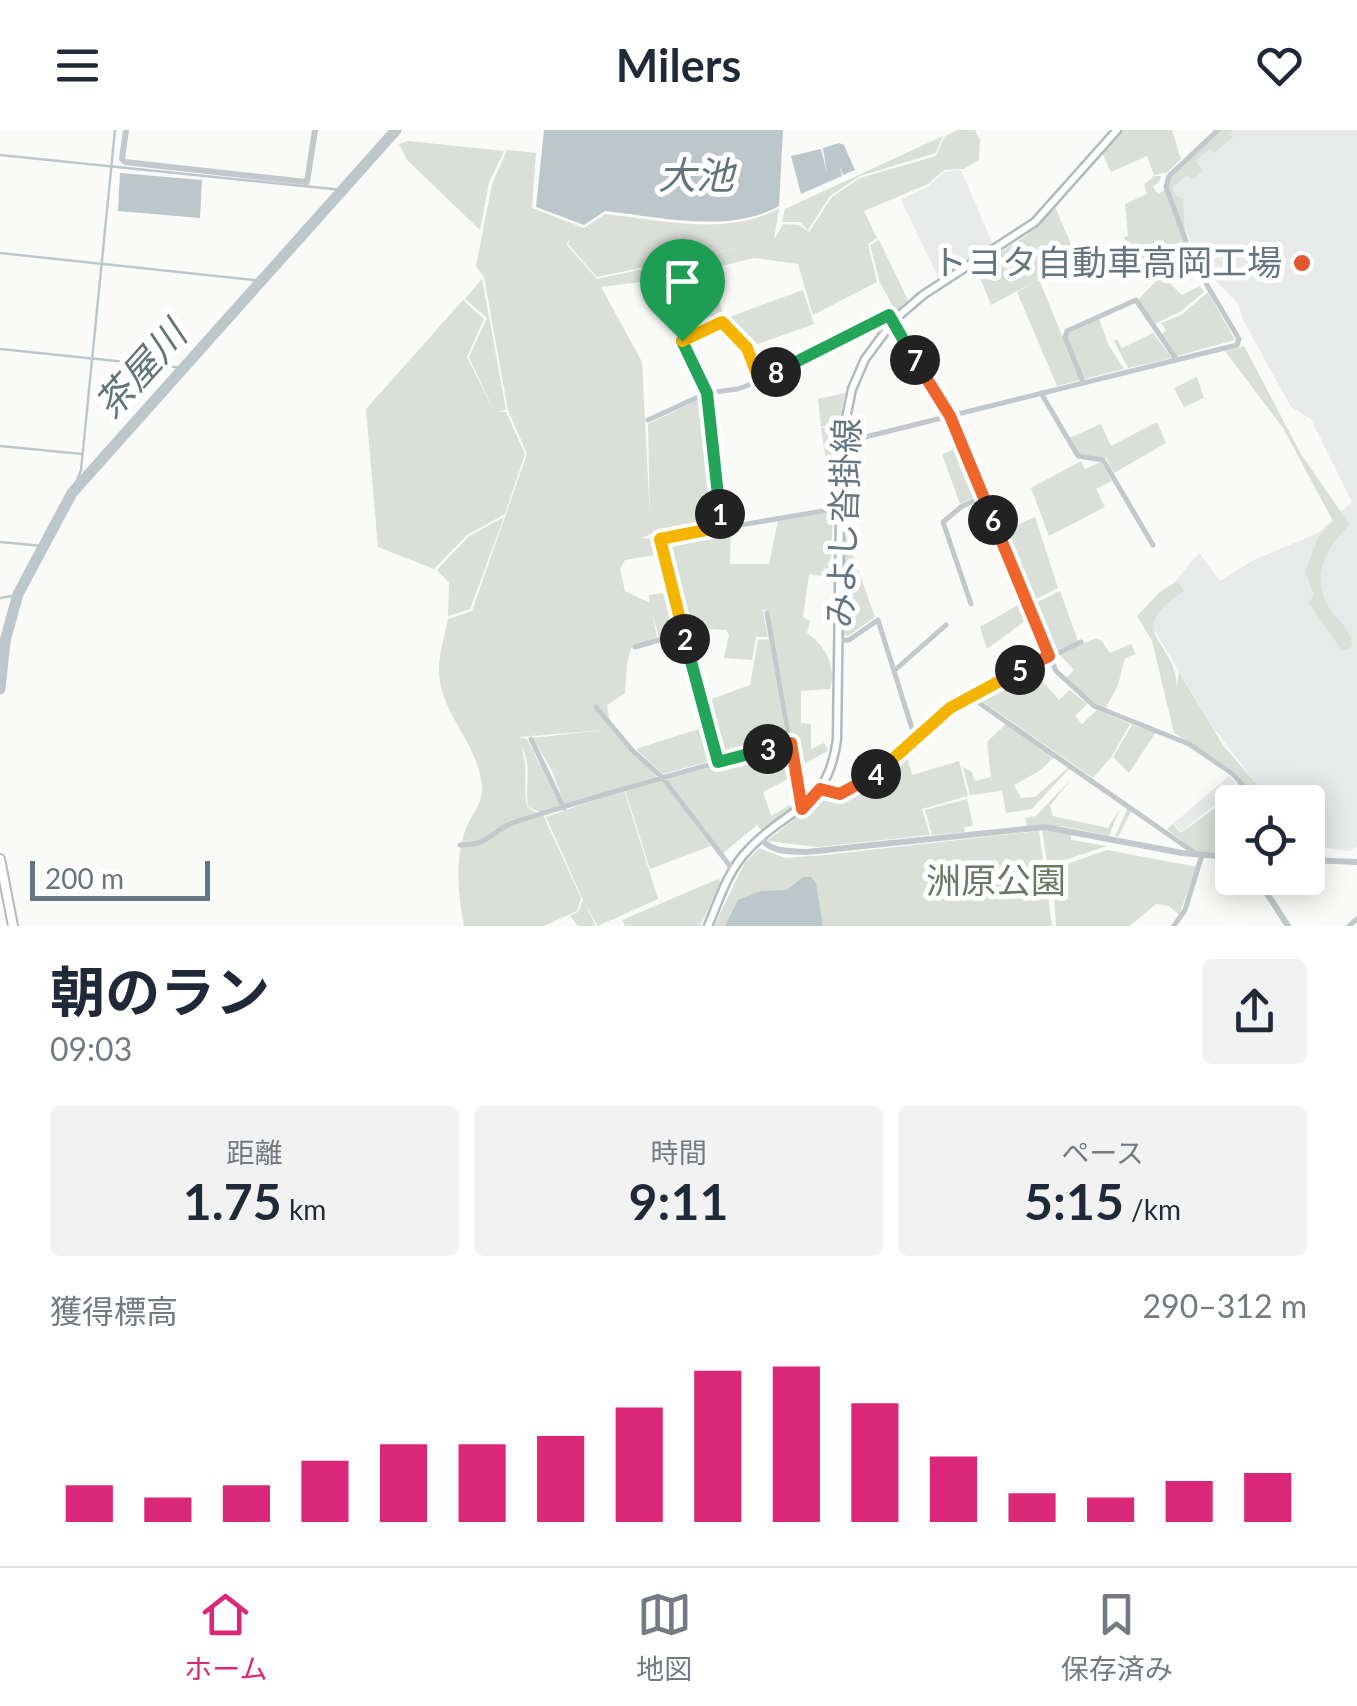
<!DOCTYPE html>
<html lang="ja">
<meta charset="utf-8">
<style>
body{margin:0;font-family:Lato,"Noto Sans JP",sans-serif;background:#f2f2f3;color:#1f2937;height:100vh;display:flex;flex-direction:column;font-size:38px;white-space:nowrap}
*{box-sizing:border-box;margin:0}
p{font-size:32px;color:#747a83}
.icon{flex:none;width:55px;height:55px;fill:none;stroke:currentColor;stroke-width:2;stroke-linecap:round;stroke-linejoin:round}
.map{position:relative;height:796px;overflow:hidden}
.sheet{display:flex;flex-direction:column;background:#fff;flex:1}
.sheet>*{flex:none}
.controls{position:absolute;left:1215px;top:655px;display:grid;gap:20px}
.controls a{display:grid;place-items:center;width:110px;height:110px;border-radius:10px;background:#fff;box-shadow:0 5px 25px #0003;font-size:50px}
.scale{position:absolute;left:30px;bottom:25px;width:180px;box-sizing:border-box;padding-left:10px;border:5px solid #657683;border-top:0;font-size:28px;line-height:35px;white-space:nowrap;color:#657683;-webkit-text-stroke:8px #fff;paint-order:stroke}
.pin{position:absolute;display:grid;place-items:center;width:85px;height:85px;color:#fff;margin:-102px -42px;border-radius:50% 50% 50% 0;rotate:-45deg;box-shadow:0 0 10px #0007}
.pin .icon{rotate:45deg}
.km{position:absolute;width:50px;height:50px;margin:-25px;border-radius:50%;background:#222;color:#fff;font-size:28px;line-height:50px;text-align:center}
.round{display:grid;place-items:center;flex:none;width:105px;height:105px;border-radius:10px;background:#f2f2f3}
.overview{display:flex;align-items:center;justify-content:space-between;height:170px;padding:0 50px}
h1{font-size:55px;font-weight:700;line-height:75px}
.figures{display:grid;grid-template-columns:repeat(3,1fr);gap:15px;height:170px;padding:10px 50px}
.figures div{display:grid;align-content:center;border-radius:10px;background:#f2f2f3;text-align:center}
.figures b{font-size:50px;font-weight:700}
.figures small{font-size:28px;font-weight:400}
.figures p{font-size:28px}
.chart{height:280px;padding:20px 50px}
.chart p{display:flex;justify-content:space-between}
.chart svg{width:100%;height:180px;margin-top:10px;stroke:#db2777;stroke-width:6}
header{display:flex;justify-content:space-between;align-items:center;height:130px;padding:0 50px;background:#fff;font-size:45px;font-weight:700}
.menu{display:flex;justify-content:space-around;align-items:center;height:140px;border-top:2px solid #e0e1e3;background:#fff;font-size:28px;color:#747a83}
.menu a{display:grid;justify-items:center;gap:5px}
.menu .selected{color:#db2777}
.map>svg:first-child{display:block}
</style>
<header><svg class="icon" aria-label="menu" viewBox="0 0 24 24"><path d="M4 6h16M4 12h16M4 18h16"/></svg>Milers<svg class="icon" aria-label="heart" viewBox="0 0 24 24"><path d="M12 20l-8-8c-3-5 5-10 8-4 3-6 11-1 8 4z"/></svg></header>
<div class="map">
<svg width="1357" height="796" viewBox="0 0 1357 796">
<rect width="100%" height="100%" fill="#fafaf8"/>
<!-- built -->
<path fill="#e8e9e9" d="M1231,0H1357V716L1350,721L1324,718L1308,703V672L1269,670L1212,596L1146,486L1199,423L1220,451L1254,430L1318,403L1352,372L1311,289L1291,277L1242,188L1238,174L1203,137L1164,56Z
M961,40L994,117L940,151L901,70L929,56L944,42Z
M1229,646L1238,656L1181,702L1174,693Z"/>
<!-- green -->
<path fill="#dadfd7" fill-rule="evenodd" d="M958,0H975L980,10L979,30L964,39L944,40L928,54L864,81L877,108L868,114L877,152L813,185L798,134L754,128L672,148L601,157L642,232L650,388L648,294L704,267L718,395L658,408L651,404L642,408L657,409L661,424L625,430L620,439L625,461L650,473L649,465L670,462L681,502L659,508L652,482L657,508L632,516L627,533L625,563L607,575L611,600H615L658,646L565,675L552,641L533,608L604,600L518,607L527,609L561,676L542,683L528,677C524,650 534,638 520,613C530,642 522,650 527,677L544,687L581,768L577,781L544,796H464C458,764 454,727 467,696C473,683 482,674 482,660C481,616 441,585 439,543C438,526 445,506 448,489L472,481L527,324L508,280L484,147L476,136L492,54L507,20L536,23L532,78L584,98L605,84C659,90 731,107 779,78L774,110L783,94L799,95L809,102L832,67L860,48L936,26L945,6ZM571,108L568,114L597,147L748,116L597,149L566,114Z
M1122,0H1172L1181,29L1168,42L1154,45L1147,26L1111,42L1102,23Z
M1221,0H1233L1230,3L1233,7L1214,23L1210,19L1195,31L1203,41L1193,49L1187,45L1172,58L1176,66L1183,68L1185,105L1168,57L1171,46Z
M943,6L936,23L860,46L830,66L808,100L800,92H782L785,79Z
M408,11L504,21L489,53L480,100L407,30L399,14Z
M1154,46H1161L1160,51L1153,57L1158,64L1165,60L1188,123L1166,134L1165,146L1143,150L1124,107L1128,106L1125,74L1147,64L1144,55Z
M1055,77L1077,128L1042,147L1041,154L1080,250L1057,256L1017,162L1034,152L991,175L976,138L1024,107Z
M879,110L908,170L896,182L880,153L870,115Z
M710,141L724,187L683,208L664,166L668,151Z
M482,149L506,280L496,282H506L525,324L505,384L467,405L434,439L378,417L366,279L463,170L484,189L467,227L495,283L469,227L487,188L465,169Z
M1165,149L1182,165L1200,156L1204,162L1180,182L1152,195L1138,170L1156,151Z
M803,160L814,194L749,217L724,189Z
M1208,162L1235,210L1177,226L1161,205L1166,200L1161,193L1181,185Z
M1099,189L1108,214L1124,239L1084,249L1067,207L1069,203Z
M1153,203L1172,228L1128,238L1114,211L1117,209L1122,218Z
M1244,216L1301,324L1350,395C1324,418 1309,451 1332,482C1341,494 1352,501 1352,516L1347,520L1341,519L1309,473L1314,465L1305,441L1319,406L1333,391L1283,298L1225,221Z
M1197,247L1204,268L1184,277L1174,258Z
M845,263L839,294L821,297L818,269Z
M1157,292L1166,313L1114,343L1106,328L1079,324L1069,308L1101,294L1111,316Z
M839,296L837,375L833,376L821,298Z
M960,317L979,364L960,374L942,324Z
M1081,331L1085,339L1101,332L1112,351L1096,359L1105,377L1049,406L1031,358Z
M833,382L830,447L809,444L803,487L810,491L807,503C825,515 837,537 830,559L801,561V593L811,594V619L824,613L828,621L797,637L769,481L763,480L768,507H756L752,530L724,528L729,505L726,500L685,497L662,411L731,398L730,434H769L778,391Z
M504,387L470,479L448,486L449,453L437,440L468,407Z
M1035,387L1058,458L1030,472L1001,402Z
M843,398L875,487L848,506L844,505Z
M1177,451L1184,461C1120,503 1176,508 1177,558L1179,542L1223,615L1272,672H1260L1235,642L1174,603L1152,511L1137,486L1160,462Z
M1060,461L1078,511L1050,524L1031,475Z
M1023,472L1029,488L987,519L980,497Z
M1096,508L1101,510L1110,523L1131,514L1136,524L1125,528L1118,555L1105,579L1095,575L1066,548L1074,540L1059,524Z
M769,509L787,612L720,628L706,571L750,555L758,510Z
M1030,537L1059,570L1070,560L1087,574L1075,586L1082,594L1097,580L1130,594L1112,626L1093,648L976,567Z
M1007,593L1054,627L1041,640L1014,655L1021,668L1035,667L1070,636L1132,680L1118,707L1115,706L1127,679L1069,639L1032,679L1006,683L1002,661L970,665L963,637L972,642L975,651L991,647L987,612Z
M1132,595L1156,602L1129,643L1113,627Z
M705,597L714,630L663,644L636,619Z
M789,616L794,646L763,662L771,686L797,671L799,677L762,701L757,695L722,724L667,649Z
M905,621L912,645L959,631L968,666L922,679L930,705L817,717L767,711L824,665C856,667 882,641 905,621Z
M1072,648L1050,676L1053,686L1108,698L1120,679L1109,706L1062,696H1027L1025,688L1036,686Z
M661,649L711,716L650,739L625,660Z
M1242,658L1254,672H1232V723L1196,722L1167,699L1173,694L1181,703Z
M624,660L658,769L598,796L584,772L596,796H578L570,786L578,782L583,770L546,687Z
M967,669L973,695L964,697L965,702L932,705L925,680Z
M1046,699L1071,703V710L1107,716L1050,735L1048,740L1042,700Z
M1039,701L1052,796H714L744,734L759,718L785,728L825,725Z
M1107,720L1197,737L1179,785L1169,776L1156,774L1130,796H1056L1052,739Z
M718,749L721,752L700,796H625L622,790Z"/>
<!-- water -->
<path fill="#bbc7cb" d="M544,0H783L779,76C729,104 660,87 605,81L584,95L536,77Z
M839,13L844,15L855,40L843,45L839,36L842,46L801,64L791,26L821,19L827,43L823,18Z
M120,43L202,50L200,88L118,81Z
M803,747H811L816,753L823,796H725L738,770L761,761L787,760Z"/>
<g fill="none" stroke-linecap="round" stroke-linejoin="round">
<!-- stream -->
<path stroke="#bbc7cb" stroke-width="2.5" d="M0,25L342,60
M0,123L262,151
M0,219L184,238
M0,316L82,324
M72,363L81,340L115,0
M0,412L43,416
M0,468L18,465"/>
<!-- river -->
<path stroke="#bbc7cb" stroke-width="11" d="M0,559L5,511L18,464L72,363L396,0"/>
<defs>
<path id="secondary" d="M708,796C719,770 728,740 748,720C788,676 828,680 837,609L841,313L852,259L865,229L894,190L923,165L1035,92L1117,0"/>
<path id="primary" d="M0,729L13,796"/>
</defs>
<!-- secondary casing -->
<use href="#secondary" stroke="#b3babf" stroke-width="11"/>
<!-- primary casing -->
<use href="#primary" stroke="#b5babe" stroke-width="12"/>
<!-- minor -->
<path stroke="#c3c8cc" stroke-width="5" d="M685,148L664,158L661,166L707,263L721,397
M682,211L722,192L747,219L759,251
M1083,252L1065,207L1067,201L1136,170L1176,229
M1041,263L1078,326L1103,330L1153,415
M648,290L707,263L738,259L759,251L889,185L950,286L1056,541L1094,576L1189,614L1233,644L1257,672
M841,313L1237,215L1239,209L1194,133L1166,57L1169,46L1218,0
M971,474L943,392L961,377L983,366
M767,483L801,676
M840,511L849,510L878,490L915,608
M635,517L683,503
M895,540L946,495
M972,568L1195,723
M596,577L632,620L662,647L733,740
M531,609L564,678
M717,632L659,409L840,378
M820,659L841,664L875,645L958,572L1081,512
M460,715C490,716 491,700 515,692C606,663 698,637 791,613
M1308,715L1323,729
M1174,796L1185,780L1202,725
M1349,796L1357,789"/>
<!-- tertiary -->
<path stroke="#c3c8cc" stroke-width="6" d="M126,0L122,29L125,32L307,52L315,0
M760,708C773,723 788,721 807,722L1045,697L1182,723L1232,727
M1308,730L1357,732
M1257,748L1288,796"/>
<!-- secondary -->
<use href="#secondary" stroke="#fff" stroke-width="6"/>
<!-- primary -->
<use href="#primary" stroke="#fff" stroke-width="8"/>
</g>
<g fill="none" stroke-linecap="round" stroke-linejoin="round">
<defs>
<path id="split-1" d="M682,211L707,263L720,384"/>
<path id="split-2" d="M685,509L660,409L721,397L720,384"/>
<path id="split-3" d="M685,509L718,632L768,619"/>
<path id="split-4" d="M768,619L791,613L802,679L820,659L840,664L876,644"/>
<path id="split-5" d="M876,644L950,578L1020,540"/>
<path id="split-6" d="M993,390L1049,526L1020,540"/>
<path id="split-7" d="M915,230L950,286L993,390"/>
<path id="split-8" d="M776,242L889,185L915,230"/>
<path id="split-9" d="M682,211L722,192L747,218L759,250L776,242"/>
</defs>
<!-- split-1 casing -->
<use href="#split-1" stroke="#fff" stroke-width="20"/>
<!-- split-2 casing -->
<use href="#split-2" stroke="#fff" stroke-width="20"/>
<!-- split-3 casing -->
<use href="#split-3" stroke="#fff" stroke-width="20"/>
<!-- split-4 casing -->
<use href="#split-4" stroke="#fff" stroke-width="20"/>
<!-- split-5 casing -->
<use href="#split-5" stroke="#fff" stroke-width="20"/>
<!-- split-6 casing -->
<use href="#split-6" stroke="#fff" stroke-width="20"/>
<!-- split-7 casing -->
<use href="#split-7" stroke="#fff" stroke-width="20"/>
<!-- split-8 casing -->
<use href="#split-8" stroke="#fff" stroke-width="20"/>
<!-- split-9 casing -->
<use href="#split-9" stroke="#fff" stroke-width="20"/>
<!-- split-1 -->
<use href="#split-1" stroke="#22a559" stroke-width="12"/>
<!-- split-2 -->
<use href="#split-2" stroke="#f5b400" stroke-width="12"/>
<!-- split-3 -->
<use href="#split-3" stroke="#22a559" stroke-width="12"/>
<!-- split-4 -->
<use href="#split-4" stroke="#f0652b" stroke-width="12"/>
<!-- split-5 -->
<use href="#split-5" stroke="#f5b400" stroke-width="12"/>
<!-- split-6 -->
<use href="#split-6" stroke="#f0652b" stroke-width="12"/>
<!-- split-7 -->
<use href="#split-7" stroke="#f0652b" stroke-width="12"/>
<!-- split-8 -->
<use href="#split-8" stroke="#22a559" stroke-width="12"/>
<!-- split-9 -->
<use href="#split-9" stroke="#f5b400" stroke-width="12"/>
</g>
<!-- markers -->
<circle fill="#e4572e" stroke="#fff" stroke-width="4" cx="1302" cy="133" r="10"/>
<g text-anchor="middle" stroke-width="10" stroke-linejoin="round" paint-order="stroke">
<!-- poi labels -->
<g font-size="35" fill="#657683" stroke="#fff" text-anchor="end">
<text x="1282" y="145">トヨタ自動車高岡工場</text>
</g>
<!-- street labels -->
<g font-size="35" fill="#657683" stroke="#fff">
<text transform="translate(844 393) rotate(-88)" y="12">みよし沓掛線</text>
</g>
<!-- park labels -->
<g font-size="35" fill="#687a64" stroke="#fff">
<text x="996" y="763">洲原公園</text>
</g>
<!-- water labels -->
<g font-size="38" font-style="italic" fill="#60757c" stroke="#fff">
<text x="696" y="59">大池</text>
<text transform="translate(141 240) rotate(-48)" y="13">茶屋川</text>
</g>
</g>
</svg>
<div class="controls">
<a><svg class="icon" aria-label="locate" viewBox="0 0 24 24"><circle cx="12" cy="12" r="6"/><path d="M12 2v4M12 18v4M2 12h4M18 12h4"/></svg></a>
</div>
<div class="scale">200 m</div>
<div class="pin" style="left:682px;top:211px;background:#1e9e55"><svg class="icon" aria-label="arrive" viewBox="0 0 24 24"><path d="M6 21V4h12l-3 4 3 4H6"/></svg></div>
<b class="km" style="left:720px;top:384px">1</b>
<b class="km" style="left:685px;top:509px">2</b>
<b class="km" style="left:768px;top:619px">3</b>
<b class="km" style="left:876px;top:644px">4</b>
<b class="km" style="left:1020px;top:540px">5</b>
<b class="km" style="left:993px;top:390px">6</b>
<b class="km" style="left:915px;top:230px">7</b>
<b class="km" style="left:776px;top:242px">8</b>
</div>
<section class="sheet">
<div class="overview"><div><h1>朝のラン</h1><p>09:03</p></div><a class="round"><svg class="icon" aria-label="share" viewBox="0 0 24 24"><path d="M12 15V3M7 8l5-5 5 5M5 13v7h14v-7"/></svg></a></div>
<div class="figures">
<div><p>距離</p><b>1.75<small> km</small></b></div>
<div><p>時間</p><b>9:11</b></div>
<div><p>ペース</p><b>5:15<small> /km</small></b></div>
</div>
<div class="chart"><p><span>獲得標高</span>290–312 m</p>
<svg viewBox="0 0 160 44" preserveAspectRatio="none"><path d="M5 44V35M15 44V38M25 44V35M35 44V29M45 44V25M55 44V25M65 44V23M75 44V16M85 44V7M95 44V6M105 44V15M115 44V28M125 44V37M135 44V38M145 44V34M155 44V32"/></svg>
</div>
</section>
<nav class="menu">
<a class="selected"><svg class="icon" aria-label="home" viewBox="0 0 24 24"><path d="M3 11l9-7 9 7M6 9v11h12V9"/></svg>ホーム</a>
<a><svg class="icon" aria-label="map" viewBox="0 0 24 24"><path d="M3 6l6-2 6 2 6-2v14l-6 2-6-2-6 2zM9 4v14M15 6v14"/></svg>地図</a>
<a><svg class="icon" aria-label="saved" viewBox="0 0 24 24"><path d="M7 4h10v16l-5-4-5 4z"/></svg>保存済み</a>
</nav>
